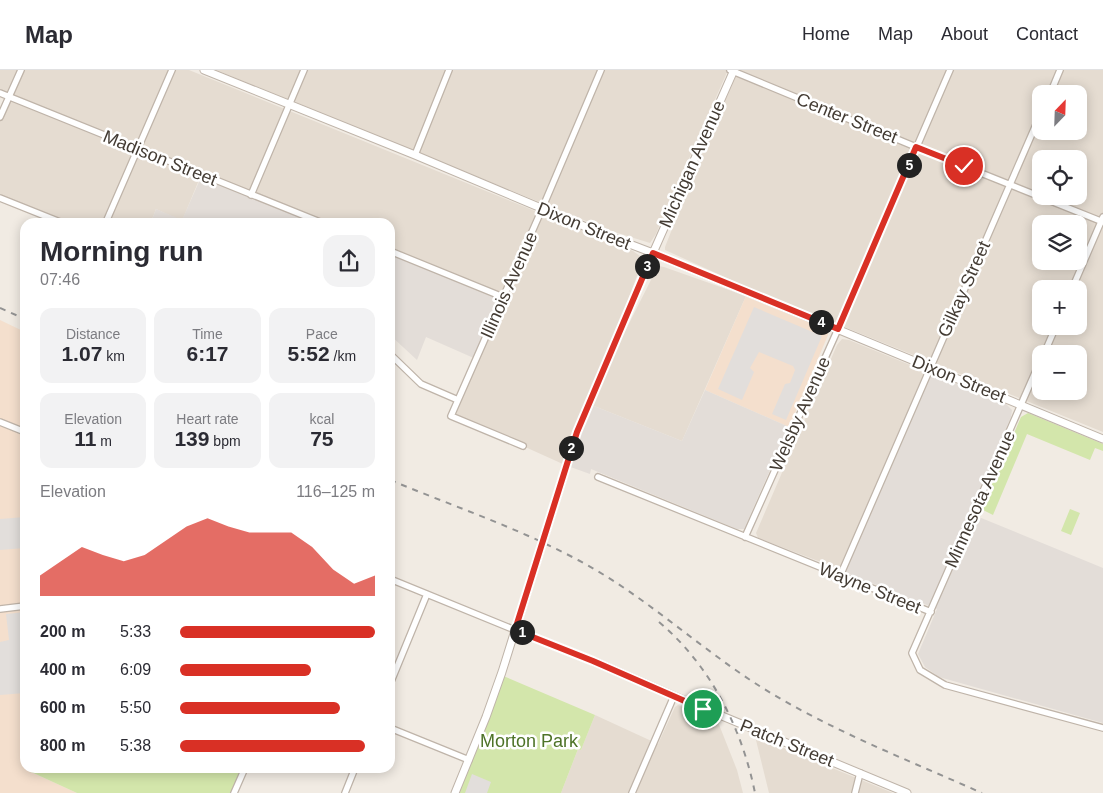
<!DOCTYPE html>
<meta charset="utf-8">
<style>
body{margin:0;font-family:Arial,sans-serif;background:#f2f2f3;color:#2b2b33;height:100vh;display:flex;flex-direction:column;font-size:19px;white-space:nowrap}
*{box-sizing:border-box;margin:0}
p{font-size:16px;color:#7c7c81}
.icon{flex:none;width:28px;height:28px;fill:none;stroke:currentColor;stroke-width:2;stroke-linecap:round;stroke-linejoin:round}
.map{position:relative;flex:1;overflow:hidden}
.drawer{position:absolute;left:20px;top:148px;width:375px;height:555px;display:flex;flex-direction:column;background:#fff;border-radius:15px;box-shadow:0 2px 12px #0003}
.drawer>*{flex:none}
.needle{width:32px;rotate:23deg}
.buttons{position:absolute;left:1032px;top:15px;display:grid;gap:10px}
.buttons a{display:grid;place-items:center;width:55px;height:55px;border-radius:10px;background:#fff;box-shadow:0 2px 12px #0003;font-size:25px}
.pin{position:absolute;display:grid;place-items:center;width:42px;height:42px;color:#fff;margin:-21px;border:2px solid #fff;border-radius:50%;box-shadow:0 1px 5px #0007}
.km{position:absolute;width:25px;height:25px;margin:-12px;border-radius:50%;background:#222;color:#fff;font-size:14px;line-height:25px;text-align:center}
.round{display:grid;place-items:center;flex:none;width:52px;height:52px;border-radius:15px;background:#f2f2f3}
.head{display:flex;align-items:center;justify-content:space-between;height:85px;padding:0 20px}
h1{font-size:28px;font-weight:800;line-height:38px}
.stats{display:grid;grid-template-columns:repeat(3,1fr);gap:8px;height:85px;padding:5px 20px}
.stats div{display:grid;align-content:center;border-radius:12px;background:#f2f2f3;text-align:center}
.stats b{font-size:21px;font-weight:800}
.stats small{font-size:14px;font-weight:400}
.stats p{font-size:14px}
.chart{height:140px;padding:10px 20px}
.chart p{display:flex;justify-content:space-between}
.chart svg{width:100%;height:90px;margin-top:5px;fill:#d93025;opacity:.7}
ul{padding:0 20px;list-style:none;font-size:16px}
li{display:grid;grid-template-columns:80px 60px 1fr;align-items:center;height:38px}
li i{height:12px;border-radius:6px;background:#d93025}
header{display:flex;align-items:center;gap:30px;box-sizing:border-box;height:70px;padding:0 25px;background:#fff;border-bottom:1px solid #e1e1e2}
header strong{font-size:24px}
nav{display:flex;gap:28px;margin-inline-start:auto;font-size:18px}
.map>svg:first-child{display:block}
</style>
<header>
<strong>Map</strong>
<nav><a>Home</a><a>Map</a><a>About</a><a>Contact</a></nav>
</header>
<div class="map">
<svg width="1103" height="723" viewBox="0 0 1103 723">
<rect width="100%" height="100%" fill="#f1ebe3"/>
<!-- residential -->
<path fill="#e5dcd1" fill-rule="evenodd" d="M0,0H189L633,181L640,186L642,190L641,195L592,327L658,196L664,197L746,226L682,371L589,334L565,395L523,376L451,346L503,227L390,181V152H320L201,105L182,151L156,139L151,152H60L0,128V47L9,27L0,22Z
M216,0H728L681,107L668,134L656,164L650,173L608,160Z
M738,0H1103V362L758,222L665,180V177L695,101ZM1041,24H1079V61H1041ZM1041,89H1079V126H1041ZM1041,154H1079V191H1041ZM1041,219H1079V256H1041ZM1041,284H1079V321H1041Z
M842,269L849,270L920,299L924,304L839,499L758,468L756,463L837,275Z
M678,635L718,652L737,700L743,723H561L578,679L581,680L595,645L658,674L675,637Z
M755,666L837,700L893,723H769Z"/>
<!-- commercial -->
<path fill="#f4dfcd" d="M746,226L825,259L828,262V265L789,357L705,320Z
M0,250L25,262V698H30L29,701L77,723H0Z"/>
<!-- industrial -->
<path fill="#e3ddd8" d="M202,105L320,152H151L156,139L182,150Z
M390,181L503,227L476,289L426,267L417,290L390,265Z
M935,305L1001,332L1006,334L1012,340L1011,347L969,443L1103,498V653L939,607L925,597L918,584L937,539L849,504L845,501L928,309L930,307Z
M705,320L789,357L744,459H737L591,399L590,404L565,395L589,334L682,371Z"/>
<!-- green -->
<path fill="#d3e6ab" d="M1028,343L1103,374V381L1095,378L1090,390L1027,364L993,445L983,440L982,437L1021,347Z
M1070,439L1080,443L1071,465L1061,461Z
M501,605L595,645L581,680L578,679L561,723H455Z
M30,698H245L234,723H77L29,701Z"/>
<!-- parking -->
<path fill="#e2dedb" d="M754,237L822,266L786,350L772,344L785,314L790,313L795,300L793,296L759,282L750,298L754,302L742,330L718,319Z
M25,447V478L0,480V449Z
M25,542V623L0,625V572L9,570L6,544Z
M472,704L491,712L487,723H465Z"/>
<g fill="none" stroke-linecap="round" stroke-linejoin="round">
<defs>
<path id="minor" d="M730,0L916,77L1103,152
M0,23L320,152
M1050,24L1060,0
M0,47L21,0
M415,85L449,0
M251,125L304,0
M0,128L60,152
M106,152L172,0
M390,181L503,227
M1072,219L1103,147
M390,284L421,314L458,330
M1044,284L1056,256
M1041,289L912,583L920,600L945,615L1103,658
M0,352L25,362
M523,376L451,346L542,139L601,0
M598,407L931,542
M745,467L838,259L950,0
M840,506L1041,43
M390,509L515,560
M0,539L25,536
M390,614L427,524
M390,658L469,690
M234,723L245,698
M345,723L355,698
M632,723L674,626
M855,723L860,703"/>
<path id="tertiary" d="M204,0L415,85L598,162L653,183L1103,369
M515,560L593,591L674,626L907,723
M455,723L486,647L502,602L577,362L653,183L734,0"/>
</defs>
<!-- minor casing -->
<use href="#minor" stroke="#bfb4a9" stroke-width="8"/>
<!-- tertiary casing -->
<use href="#tertiary" stroke="#bfb4a9" stroke-width="9"/>
<!-- minor -->
<use href="#minor" stroke="#fff" stroke-width="5.5"/>
<!-- tertiary -->
<use href="#tertiary" stroke="#fff" stroke-width="7"/>
<!-- rail -->
<path stroke="#939393" stroke-width="2" stroke-dasharray="6 6" stroke-linecap="butt" d="M0,238L25,249
M390,410C453,436 518,458 578,490C644,525 698,577 761,617C830,660 908,690 982,723
M659,552C710,595 742,658 755,723"/>
</g>
<g fill="none" stroke-linecap="round" stroke-linejoin="round">
<defs>
<path id="route" d="M703,639L593,591L515,560L577,362L653,183L838,259L916,77L964,96"/>
</defs>
<!-- route casing -->
<use href="#route" stroke="#fff" stroke-width="10"/>
<!-- route -->
<use href="#route" stroke="#d93025" stroke-width="6"/>
</g>
<g text-anchor="middle" stroke-width="5" stroke-linejoin="round" paint-order="stroke">
<!-- street labels -->
<g font-size="18" fill="#433b33" stroke="#fff">
<text transform="translate(847 48) rotate(22)" y="6">Center Street</text>
<text transform="translate(160 88) rotate(22)" y="6">Madison Street</text>
<text transform="translate(692 94) rotate(-66)" y="6">Michigan Avenue</text>
<text transform="translate(584 156) rotate(22)" y="6">Dixon Street</text>
<text transform="translate(509 215) rotate(-66)" y="6">Illinois Avenue</text>
<text transform="translate(964 219) rotate(-66)" y="6">Gilkay Street</text>
<text transform="translate(959 309) rotate(22)" y="6">Dixon Street</text>
<text transform="translate(800 344) rotate(-66)" y="6">Welsby Avenue</text>
<text transform="translate(980 429) rotate(-66)" y="6">Minnesota Avenue</text>
<text transform="translate(870 518) rotate(22)" y="6">Wayne Street</text>
<text transform="translate(787 673) rotate(22)" y="6">Patch Street</text>
</g>
<!-- park labels -->
<g font-size="18" fill="#4e7328" stroke="#fff">
<text x="529" y="677">Morton Park</text>
</g>
</g>
</svg>
<div class="buttons">
<a><svg class="needle" viewBox="-14 -14 28 28"><path d="M0-13l5 13h-10z" fill="#e53935"/><path d="M0 13l5-13h-10z" fill="#7c7c81"/></svg></a>
<a><svg class="icon" aria-label="locate" viewBox="0 0 24 24"><circle cx="12" cy="12" r="6"/><path d="M12 2v4M12 18v4M2 12h4M18 12h4"/></svg></a>
<a><svg class="icon" aria-label="layers" viewBox="0 0 24 24"><path d="M12 4l9 5-9 5-9-5zM3 14l9 5 9-5"/></svg></a>
<a>+</a>
<a>−</a>
</div>
<div class="pin" style="left:703px;top:639px;background:#1e9e55"><svg class="icon" aria-label="arrive" viewBox="0 0 24 24"><path d="M6 21V4h12l-3 4 3 4H6"/></svg></div>
<div class="pin" style="left:964px;top:96px;background:#d93025"><svg class="icon" aria-label="check" viewBox="0 0 24 24"><path d="M5 12l5 5 9-10"/></svg></div>
<b class="km" style="left:522px;top:562px">1</b>
<b class="km" style="left:571px;top:378px">2</b>
<b class="km" style="left:647px;top:196px">3</b>
<b class="km" style="left:821px;top:252px">4</b>
<b class="km" style="left:909px;top:95px">5</b>
<section class="drawer">
<div class="head"><div><h1>Morning run</h1><p>07:46</p></div><a class="round"><svg class="icon" aria-label="share" viewBox="0 0 24 24"><path d="M12 15V3M7 8l5-5 5 5M5 13v7h14v-7"/></svg></a></div>
<div class="stats">
<div><p>Distance</p><b>1.07<small> km</small></b></div>
<div><p>Time</p><b>6:17</b></div>
<div><p>Pace</p><b>5:52<small> /km</small></b></div>
</div>
<div class="stats">
<div><p>Elevation</p><b>11<small> m</small></b></div>
<div><p>Heart rate</p><b>139<small> bpm</small></b></div>
<div><p>kcal</p><b>75</b></div>
</div>
<div class="chart"><p><span>Elevation</span>116–125 m</p>
<svg viewBox="0 0 160 44" preserveAspectRatio="none"><path d="M0 44V34L10 27L20 20L30 24L40 27L50 24L60 17L70 10L80 6L90 10L100 13L110 13L120 13L130 20L140 31L150 38L160 34V44z"/></svg>
</div>
<ul>
<li><b>200 m</b>5:33<i style="width:100%"></i></li>
<li><b>400 m</b>6:09<i style="width:67%"></i></li>
<li><b>600 m</b>5:50<i style="width:82%"></i></li>
<li><b>800 m</b>5:38<i style="width:95%"></i></li>
</ul>
</section>
</div>
